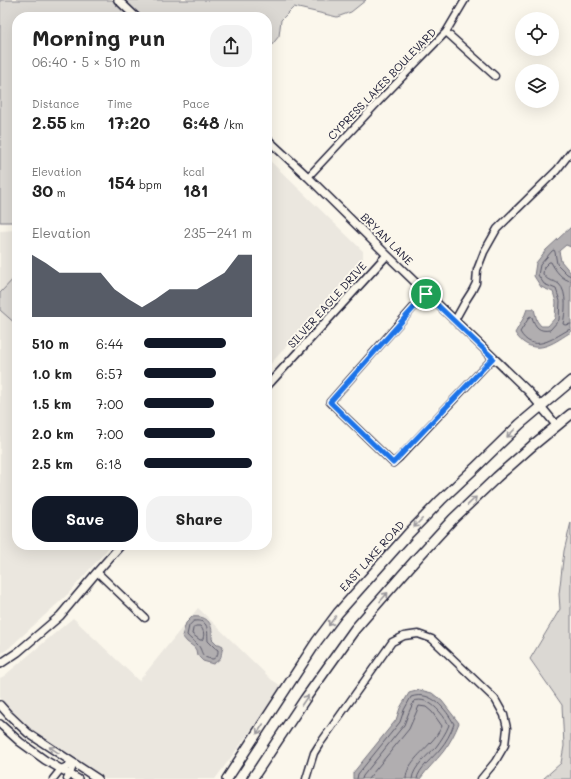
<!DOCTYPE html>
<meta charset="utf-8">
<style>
body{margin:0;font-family:Mali,sans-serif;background:#f2f2f2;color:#222;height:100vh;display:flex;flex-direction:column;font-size:15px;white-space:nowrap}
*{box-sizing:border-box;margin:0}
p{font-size:13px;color:#767676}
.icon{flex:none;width:22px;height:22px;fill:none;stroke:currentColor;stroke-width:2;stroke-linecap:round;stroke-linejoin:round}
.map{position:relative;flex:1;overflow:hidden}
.details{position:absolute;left:12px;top:12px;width:260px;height:538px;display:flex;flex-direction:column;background:#fff;border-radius:16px;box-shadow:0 4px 16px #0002}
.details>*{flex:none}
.controls{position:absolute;left:515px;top:12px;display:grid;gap:8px}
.controls a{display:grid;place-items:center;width:44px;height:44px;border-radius:50%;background:#fff;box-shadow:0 4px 16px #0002;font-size:20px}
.pin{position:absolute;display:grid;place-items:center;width:34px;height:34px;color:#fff;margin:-17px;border:2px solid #fff;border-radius:50%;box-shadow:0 1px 4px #0007}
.round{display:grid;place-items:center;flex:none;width:42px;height:42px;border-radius:16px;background:#f2f2f2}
.overview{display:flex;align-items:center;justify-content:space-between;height:68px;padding:0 20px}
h1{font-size:22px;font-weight:700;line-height:30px}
.stats{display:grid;grid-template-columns:repeat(3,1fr);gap:6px;height:68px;padding:4px 20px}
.stats div{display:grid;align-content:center}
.stats b{font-size:17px;font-weight:700}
.stats small{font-size:11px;font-weight:400}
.stats p{font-size:11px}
.chart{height:112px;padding:8px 20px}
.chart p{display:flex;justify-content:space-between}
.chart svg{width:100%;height:72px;margin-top:4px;fill:#111827;opacity:.7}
.primary-button{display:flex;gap:8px;margin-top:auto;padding:8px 20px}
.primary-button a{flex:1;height:46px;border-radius:16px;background:#111827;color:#fff;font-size:16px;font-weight:700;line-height:46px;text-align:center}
.primary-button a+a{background:#f2f2f2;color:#222}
ul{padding:0 20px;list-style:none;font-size:13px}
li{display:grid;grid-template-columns:64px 48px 1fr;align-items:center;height:30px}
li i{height:10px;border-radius:5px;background:#111827}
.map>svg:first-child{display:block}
</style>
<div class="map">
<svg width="571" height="779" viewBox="0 0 571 779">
<rect width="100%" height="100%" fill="#fbf7ec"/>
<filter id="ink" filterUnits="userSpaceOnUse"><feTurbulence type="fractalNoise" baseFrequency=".025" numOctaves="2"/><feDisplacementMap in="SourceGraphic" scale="8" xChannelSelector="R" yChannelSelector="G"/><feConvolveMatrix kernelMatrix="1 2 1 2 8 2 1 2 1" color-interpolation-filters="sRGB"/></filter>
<g filter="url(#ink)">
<!-- built -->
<path fill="#ebe7df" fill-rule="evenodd" d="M267,158L363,251V260L267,368Z
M17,230V545H111L68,594L9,648L0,654V231Z
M198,608L272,680L283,687L215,779H105L78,761V760L76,758L74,759L30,730L10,712L0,699V678L4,676L73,618L139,681ZM186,623L213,633L212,639L222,650L223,655L220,659L213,664L207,663L194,647L187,642L182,636Z"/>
<!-- green -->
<path fill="#dbd8d3" stroke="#7e7d87" d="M0,0H112L130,17H17V222H0Z
M123,0H366L351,12L337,17L294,7L281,20L279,36L267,51V17H141Z
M17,275V325L0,310V293Z
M571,522V779H543L561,763L564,746L562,705L530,659L560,609L559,594L564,551Z"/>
<!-- water -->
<path fill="#b1aeb0" stroke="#787681" d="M571,227V247L566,245L559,251L561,261L571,273V332C556,341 540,355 523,342C520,340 517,336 515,333L524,317L527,309H534L537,321L541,326H548L555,318L556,302L553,292L541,287L534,276L536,263L546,250Z
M192,617C209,615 213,625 212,639L217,644H219L223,646C220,657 224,657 213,664L203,661L197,655L196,650L194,647L187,642L182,636L186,623Z
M420,690L432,693L442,701L459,723C455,733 450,743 443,752C436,761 427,769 420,779H353V773L396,720L400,708L409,693Z"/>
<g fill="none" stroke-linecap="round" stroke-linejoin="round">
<!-- shore -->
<path stroke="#5b5a6a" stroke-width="1" d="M571,276L567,274L557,264L555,252L554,250L552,251L540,265L538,275L544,284L556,289L560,301L559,320L550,330C539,332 535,327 532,317L530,316L520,332C533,354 552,339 568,330L571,329
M571,281C562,280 555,270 551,262H549L544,267L543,274C549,283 552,279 559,284C568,292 565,314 563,324L565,325L571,324
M194,621C210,619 207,631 208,641L214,647L218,650C218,655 217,657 213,659C199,658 204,651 197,644C194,641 190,639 187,635L189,626Z
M196,626H200C204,630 205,636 202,640H200L192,634L193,629Z
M357,779L358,774L400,722L404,710L411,697C431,690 446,709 454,724C451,733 446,742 440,749C434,757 418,769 417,779
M362,779L363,776L404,725L409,712L414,701C429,696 442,713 449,725C446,733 441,740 436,747C428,755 413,767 412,779
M368,779L409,729L419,706L426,707L432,712L442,726C439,732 435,738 431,742C422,753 406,764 406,779"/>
<defs>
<path id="minor" d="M446,32L495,76
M308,177L381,99L446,32L465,0
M426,293L330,402L393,463L400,457L493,358
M455,320L465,302L472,291L476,283L477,270L484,252L497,229L557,170L571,152
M97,572L145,618
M53,779L61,769L74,763
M67,779L70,774L74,763
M306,779L314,753L319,745L392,642L404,636L418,634L432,639L495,699L504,715L507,728L505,745L495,762L481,779"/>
<path id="tertiary" d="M118,0L136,17
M267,139L308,177L387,255L529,392L557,426
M267,386L387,255
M0,664L18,652L60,616L97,572L121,545
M0,705L8,714L28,733L98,779
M0,724L20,742L45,760L78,779"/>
<path id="primary" d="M227,779L317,641L338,613L409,533L441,500L476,467L520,424L571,381
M252,779L305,699L355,629L419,556L453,519L497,477L532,446L571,414"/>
</defs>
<!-- minor casing -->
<use href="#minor" stroke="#22223b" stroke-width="9"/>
<!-- tertiary casing -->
<use href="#tertiary" stroke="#22223b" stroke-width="10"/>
<!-- primary casing -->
<use href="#primary" stroke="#22223b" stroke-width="12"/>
<!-- minor -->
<use href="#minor" stroke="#fbf7ec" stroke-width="6"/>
<!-- tertiary -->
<use href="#tertiary" stroke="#fbf7ec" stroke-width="7"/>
<!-- primary -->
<use href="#primary" stroke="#fbf7ec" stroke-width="9"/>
</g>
<!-- one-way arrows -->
<defs><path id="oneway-shaft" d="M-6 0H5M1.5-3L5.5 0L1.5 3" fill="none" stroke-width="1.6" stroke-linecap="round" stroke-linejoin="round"/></defs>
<g stroke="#99979c">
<use href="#oneway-shaft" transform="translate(511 433) rotate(135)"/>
<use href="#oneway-shaft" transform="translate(472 501) rotate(-44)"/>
<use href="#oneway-shaft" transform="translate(418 523) rotate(135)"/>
<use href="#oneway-shaft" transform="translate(384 597) rotate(-49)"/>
<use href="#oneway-shaft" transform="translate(332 621) rotate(126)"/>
<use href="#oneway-shaft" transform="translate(305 700) rotate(-56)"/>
<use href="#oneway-shaft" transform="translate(260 729) rotate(123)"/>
<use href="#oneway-shaft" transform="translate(54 750) rotate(-146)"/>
</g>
</g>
<g fill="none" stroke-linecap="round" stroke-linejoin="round" filter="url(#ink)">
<defs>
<path id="route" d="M426,294L493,358L393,463L330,402Z"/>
</defs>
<!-- route casing -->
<use href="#route" stroke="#fff" stroke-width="8"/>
<!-- route -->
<use href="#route" stroke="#1a73e8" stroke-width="5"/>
</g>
<g text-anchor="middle" stroke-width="4" stroke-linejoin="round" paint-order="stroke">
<!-- street labels -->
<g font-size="11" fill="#22223b" stroke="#fbf7ec">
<text transform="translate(382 84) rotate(-46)" y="4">CYPRESS LAKES BOULEVARD</text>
<text transform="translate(387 239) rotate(45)" y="4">BRYAN LANE</text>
<text transform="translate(327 305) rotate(-48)" y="4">SILVER EAGLE DRIVE</text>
<text transform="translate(372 556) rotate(-48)" y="4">EAST LAKE ROAD</text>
</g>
</g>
</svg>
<div class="controls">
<a><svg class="icon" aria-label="locate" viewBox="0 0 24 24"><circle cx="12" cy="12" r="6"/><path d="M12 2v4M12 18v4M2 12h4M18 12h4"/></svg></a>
<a><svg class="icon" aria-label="layers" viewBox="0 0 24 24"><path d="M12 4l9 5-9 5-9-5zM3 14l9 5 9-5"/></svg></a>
</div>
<div class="pin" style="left:426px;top:294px;background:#1e9e55"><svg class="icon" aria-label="arrive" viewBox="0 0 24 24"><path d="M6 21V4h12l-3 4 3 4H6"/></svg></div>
<section class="details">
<div class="overview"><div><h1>Morning run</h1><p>06:40 · 5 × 510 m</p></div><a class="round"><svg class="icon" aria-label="share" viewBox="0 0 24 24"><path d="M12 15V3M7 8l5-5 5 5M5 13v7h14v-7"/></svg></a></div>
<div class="stats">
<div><p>Distance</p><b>2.55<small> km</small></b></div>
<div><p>Time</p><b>17:20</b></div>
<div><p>Pace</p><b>6:48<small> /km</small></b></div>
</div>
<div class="stats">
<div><p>Elevation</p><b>30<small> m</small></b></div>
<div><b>154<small> bpm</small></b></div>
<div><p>kcal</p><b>181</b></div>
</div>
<div class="chart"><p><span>Elevation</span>235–241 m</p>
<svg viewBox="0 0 160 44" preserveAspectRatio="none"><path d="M0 44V6L10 11L20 17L30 17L40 17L50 17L60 27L70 33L80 38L90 33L100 27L110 27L120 27L130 22L140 17L150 6L160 6V44z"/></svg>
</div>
<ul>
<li><b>510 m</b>6:44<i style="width:76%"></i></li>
<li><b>1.0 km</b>6:57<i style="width:67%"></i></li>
<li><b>1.5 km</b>7:00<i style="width:65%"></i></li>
<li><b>2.0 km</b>7:00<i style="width:66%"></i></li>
<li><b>2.5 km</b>6:18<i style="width:100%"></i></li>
</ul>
<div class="primary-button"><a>Save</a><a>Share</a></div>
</section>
</div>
